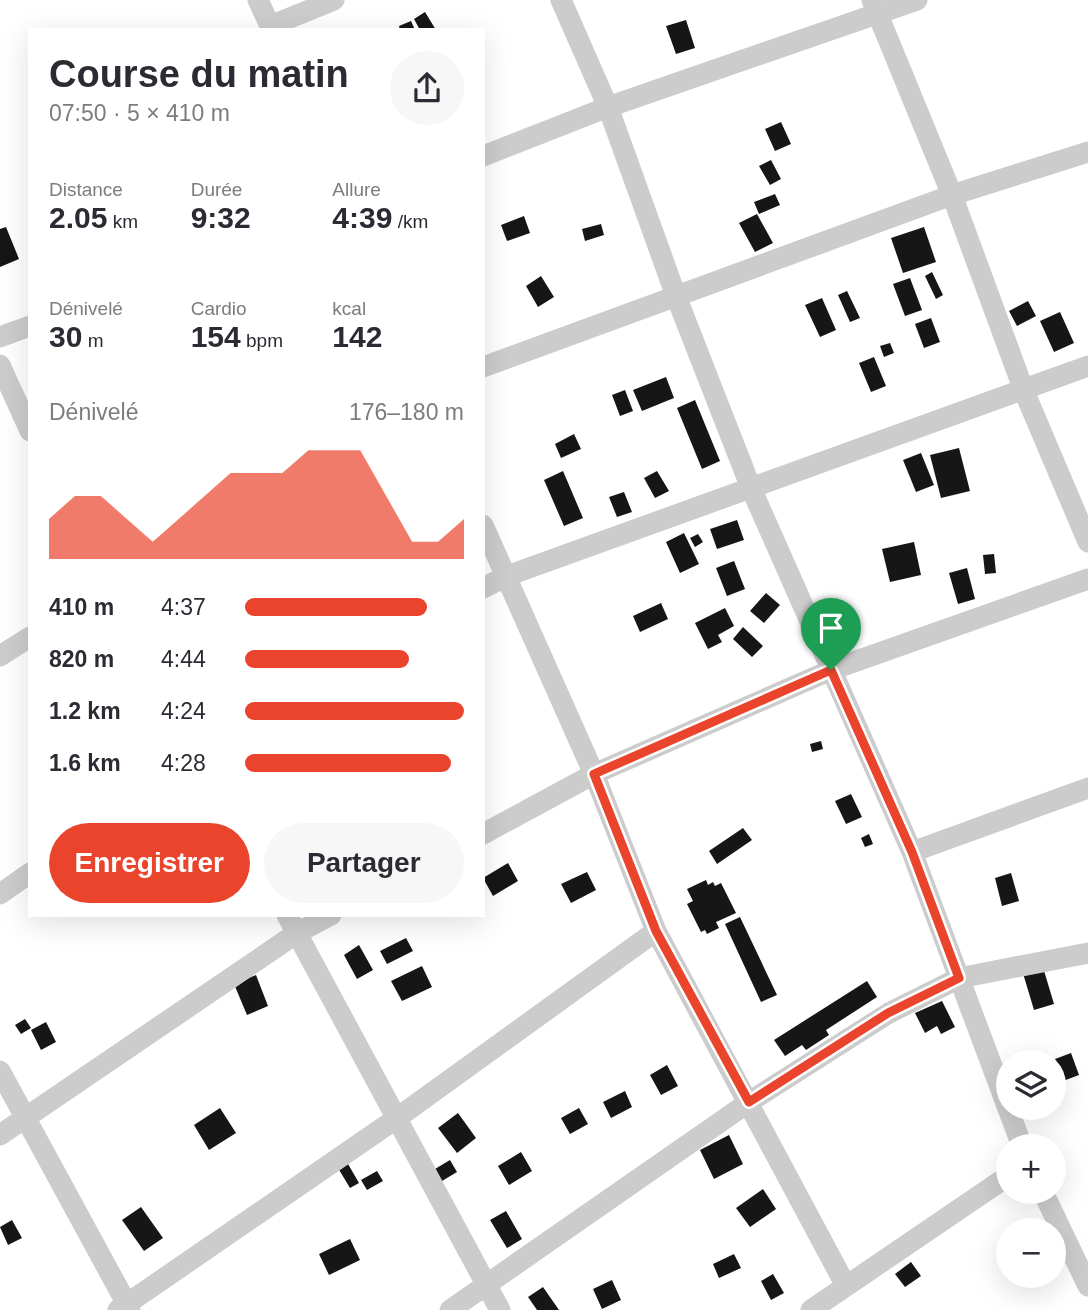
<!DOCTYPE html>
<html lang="fr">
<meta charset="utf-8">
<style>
body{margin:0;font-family:Helvetica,sans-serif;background:#f7f7f7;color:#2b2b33;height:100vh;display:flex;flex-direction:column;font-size:26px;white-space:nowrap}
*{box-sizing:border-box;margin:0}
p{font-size:23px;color:#7c7c81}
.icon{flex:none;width:38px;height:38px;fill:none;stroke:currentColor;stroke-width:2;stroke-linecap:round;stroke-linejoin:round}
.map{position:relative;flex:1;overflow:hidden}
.panel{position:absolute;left:28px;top:28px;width:457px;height:889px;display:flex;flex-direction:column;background:#fff;border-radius:0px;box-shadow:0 7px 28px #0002}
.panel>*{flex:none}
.buttons{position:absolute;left:996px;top:1050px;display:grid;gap:14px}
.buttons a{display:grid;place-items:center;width:70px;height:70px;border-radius:50%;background:#fff;box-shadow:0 7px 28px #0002;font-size:35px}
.pin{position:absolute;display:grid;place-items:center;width:60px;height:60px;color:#fff;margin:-72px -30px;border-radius:50% 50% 50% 0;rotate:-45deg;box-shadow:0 0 7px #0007}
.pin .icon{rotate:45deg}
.round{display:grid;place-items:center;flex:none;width:74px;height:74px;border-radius:37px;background:#f7f7f7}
.head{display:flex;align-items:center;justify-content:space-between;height:119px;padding:0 21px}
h1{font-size:38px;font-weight:800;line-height:52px}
.stats{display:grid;grid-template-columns:repeat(3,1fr);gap:10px;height:119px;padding:7px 21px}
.stats div{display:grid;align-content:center}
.stats b{font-size:30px;font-weight:800}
.stats small{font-size:19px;font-weight:400}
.stats p{font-size:19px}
.chart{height:196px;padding:14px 21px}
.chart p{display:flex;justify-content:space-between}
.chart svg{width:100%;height:126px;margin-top:7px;fill:#ea442c;opacity:.7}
.button{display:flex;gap:14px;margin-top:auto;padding:14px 21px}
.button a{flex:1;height:80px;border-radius:42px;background:#ea442c;color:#fff;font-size:28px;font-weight:800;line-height:80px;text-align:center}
.button a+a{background:#f7f7f7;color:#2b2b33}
ul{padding:0 21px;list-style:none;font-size:23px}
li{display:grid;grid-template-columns:112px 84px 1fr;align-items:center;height:52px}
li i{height:18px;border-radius:9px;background:#ea442c}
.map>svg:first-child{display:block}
</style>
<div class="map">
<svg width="1088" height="1310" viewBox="0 0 1088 1310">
<rect width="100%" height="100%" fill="#fff"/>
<!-- building -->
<path fill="#161616" d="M425,12L436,30H420L414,19Z
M686,20L695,48L676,54L666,26Z
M411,21L415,30H400L399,26Z
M781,122L791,144L775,151L765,129Z
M771,160L781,179L770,185L759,166Z
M775,194L780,205L759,214L754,202Z
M757,214L773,243L755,252L739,223Z
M524,216L530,233L507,241L501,225Z
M601,224L604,235L585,241L582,229Z
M6,227L19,259L0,267V229Z
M924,227L936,262L903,273L891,238Z
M932,272L943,295L936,299L925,276Z
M541,276L554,297L538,307L526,286Z
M910,278L922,310L905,316L893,284Z
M847,291L860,318L850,322L838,295Z
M822,298L836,330L820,337L805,305Z
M1028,301L1036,316L1017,326L1009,311Z
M1060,312L1074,343L1054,352L1040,321Z
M931,318L940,342L924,348L915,324Z
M890,343L894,353L884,357L880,346Z
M874,357L886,386L871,392L859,363Z
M666,377L674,398L642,411L633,390Z
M625,390L633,411L620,416L612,395Z
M695,400L720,461L702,469L677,408Z
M574,434L581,449L561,458L555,444Z
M959,448L970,491L941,498L930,455Z
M921,453L934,485L916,492L903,460Z
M563,471L583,518L564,526L544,480Z
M657,471L669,491L655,498L644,478Z
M624,492L632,512L617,517L609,497Z
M737,520L744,540L717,549L710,529Z
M684,533L699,564L680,573L666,542Z
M698,534L703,542L695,547L690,538Z
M914,542L921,575L890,582L882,549Z
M994,554L996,573L985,574L983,555Z
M734,561L745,589L727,596L716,568Z
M967,568L975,599L958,604L949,573Z
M766,593L780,605L764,623L750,611Z
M661,603L668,619L640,632L633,616Z
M725,608L734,626L718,635L722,642L708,649L695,623Z
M743,627L763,646L752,657L733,639Z
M821,741L823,749L812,752L810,744Z
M851,794L862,817L846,824L835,801Z
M743,828L752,840L717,864L709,851Z
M869,834L873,844L865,847L861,838Z
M508,863L518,881L493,896L483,878Z
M587,872L596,890L571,903L561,884Z
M1011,873L1019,901L1002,906L995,878Z
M706,880L708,885L713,882L715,886L721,883L736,913L716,922L719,928L707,934L705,930L701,932L687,904L693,901L687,889Z
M740,917L777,995L761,1002L725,924Z
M406,938L413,951L387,964L380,951Z
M359,945L373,970L357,979L344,955Z
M1042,964L1054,1004L1034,1010L1022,970Z
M422,966L432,987L402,1001L391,981Z
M256,975L268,1006L247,1015L234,984Z
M867,981L877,997L826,1030L829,1035L806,1050L802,1045L785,1056L774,1040Z
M942,1001L955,1027L941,1034L937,1026L925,1033L915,1013Z
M25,1019L31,1028L21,1034L15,1025Z
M46,1022L56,1042L41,1050L31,1030Z
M1071,1053L1079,1075L1063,1081L1055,1059Z
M667,1065L678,1086L661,1095L650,1075Z
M625,1091L632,1107L611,1118L603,1102Z
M220,1108L236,1133L209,1150L194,1125Z
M579,1108L588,1124L570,1134L561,1118Z
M458,1113L476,1138L457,1153L438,1128Z
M729,1135L743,1164L714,1179L700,1150Z
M521,1152L532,1171L509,1185L498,1166Z
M344,1157L359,1183L350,1188L335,1163Z
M450,1160L457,1172L442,1181L435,1169Z
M377,1171L383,1181L367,1190L361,1180Z
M763,1189L776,1209L750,1227L736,1208Z
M141,1207L163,1238L144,1251L122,1220Z
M506,1211L522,1239L507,1248L490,1220Z
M12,1220L22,1238L8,1245L0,1227Z
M350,1239L360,1260L329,1275L319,1254Z
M734,1254L741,1268L719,1278L713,1264Z
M911,1262L921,1276L905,1287L895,1274Z
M773,1274L784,1293L771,1300L761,1281Z
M612,1280L621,1300L602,1309L593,1289Z
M543,1287L559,1310H537L528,1297Z"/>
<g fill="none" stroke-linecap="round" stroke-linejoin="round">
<!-- minor -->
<path stroke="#ccc" stroke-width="21" d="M258,0L272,30
M561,0L608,107L676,296L751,488L912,852L1022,1146
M872,0L952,195L1024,391L1088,542
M270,26L334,0
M483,156L608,107L917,0
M0,337L30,326
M0,365L30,431
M483,367L952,195L1088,152
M483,525L594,774L656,931L846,1286
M483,588L507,576L1088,366
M0,656L30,637
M483,834L594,774L831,670L1088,579
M912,852L1088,788
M0,894L30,873
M287,915L500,1310
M0,1071L130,1310
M0,1135L297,933L331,915
M1043,1192L1088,1286
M118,1310L397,1118L656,931
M450,1310L749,1102L889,1013L959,978L1088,953
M811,1310L1008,1176"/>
</g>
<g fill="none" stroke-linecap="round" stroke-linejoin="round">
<defs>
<path id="route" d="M831,670L912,852L959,978L888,1013L749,1102L656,931L594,774Z"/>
</defs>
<!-- route casing -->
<use href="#route" stroke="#fff" stroke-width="14"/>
<!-- route -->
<use href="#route" stroke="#ea442c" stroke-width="9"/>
</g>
</svg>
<div class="buttons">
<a><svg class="icon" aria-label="layers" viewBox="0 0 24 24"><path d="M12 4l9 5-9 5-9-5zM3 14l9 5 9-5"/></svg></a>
<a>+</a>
<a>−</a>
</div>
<div class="pin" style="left:831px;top:670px;background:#1e9e55"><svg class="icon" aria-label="arrive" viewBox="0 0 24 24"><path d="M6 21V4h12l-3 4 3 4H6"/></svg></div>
<section class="panel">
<div class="head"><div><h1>Course du matin</h1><p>07:50 · 5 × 410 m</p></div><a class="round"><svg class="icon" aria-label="share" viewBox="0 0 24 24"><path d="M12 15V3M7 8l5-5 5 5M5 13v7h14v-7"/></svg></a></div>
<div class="stats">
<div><p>Distance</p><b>2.05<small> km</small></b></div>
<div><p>Durée</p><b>9:32</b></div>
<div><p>Allure</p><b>4:39<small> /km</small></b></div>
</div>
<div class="stats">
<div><p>Dénivelé</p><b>30<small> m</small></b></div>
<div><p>Cardio</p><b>154<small> bpm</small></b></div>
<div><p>kcal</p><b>142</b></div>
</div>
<div class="chart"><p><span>Dénivelé</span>176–180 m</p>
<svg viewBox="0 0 160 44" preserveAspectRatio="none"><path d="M0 44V30L10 22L20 22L30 30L40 38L50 30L60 22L70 14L80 14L90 14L100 6L110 6L120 6L130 22L140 38L150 38L160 30V44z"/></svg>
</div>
<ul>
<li><b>410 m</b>4:37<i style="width:83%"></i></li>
<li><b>820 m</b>4:44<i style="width:75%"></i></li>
<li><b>1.2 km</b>4:24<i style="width:100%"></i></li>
<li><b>1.6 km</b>4:28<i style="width:94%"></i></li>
</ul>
<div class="button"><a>Enregistrer</a><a>Partager</a></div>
</section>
</div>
